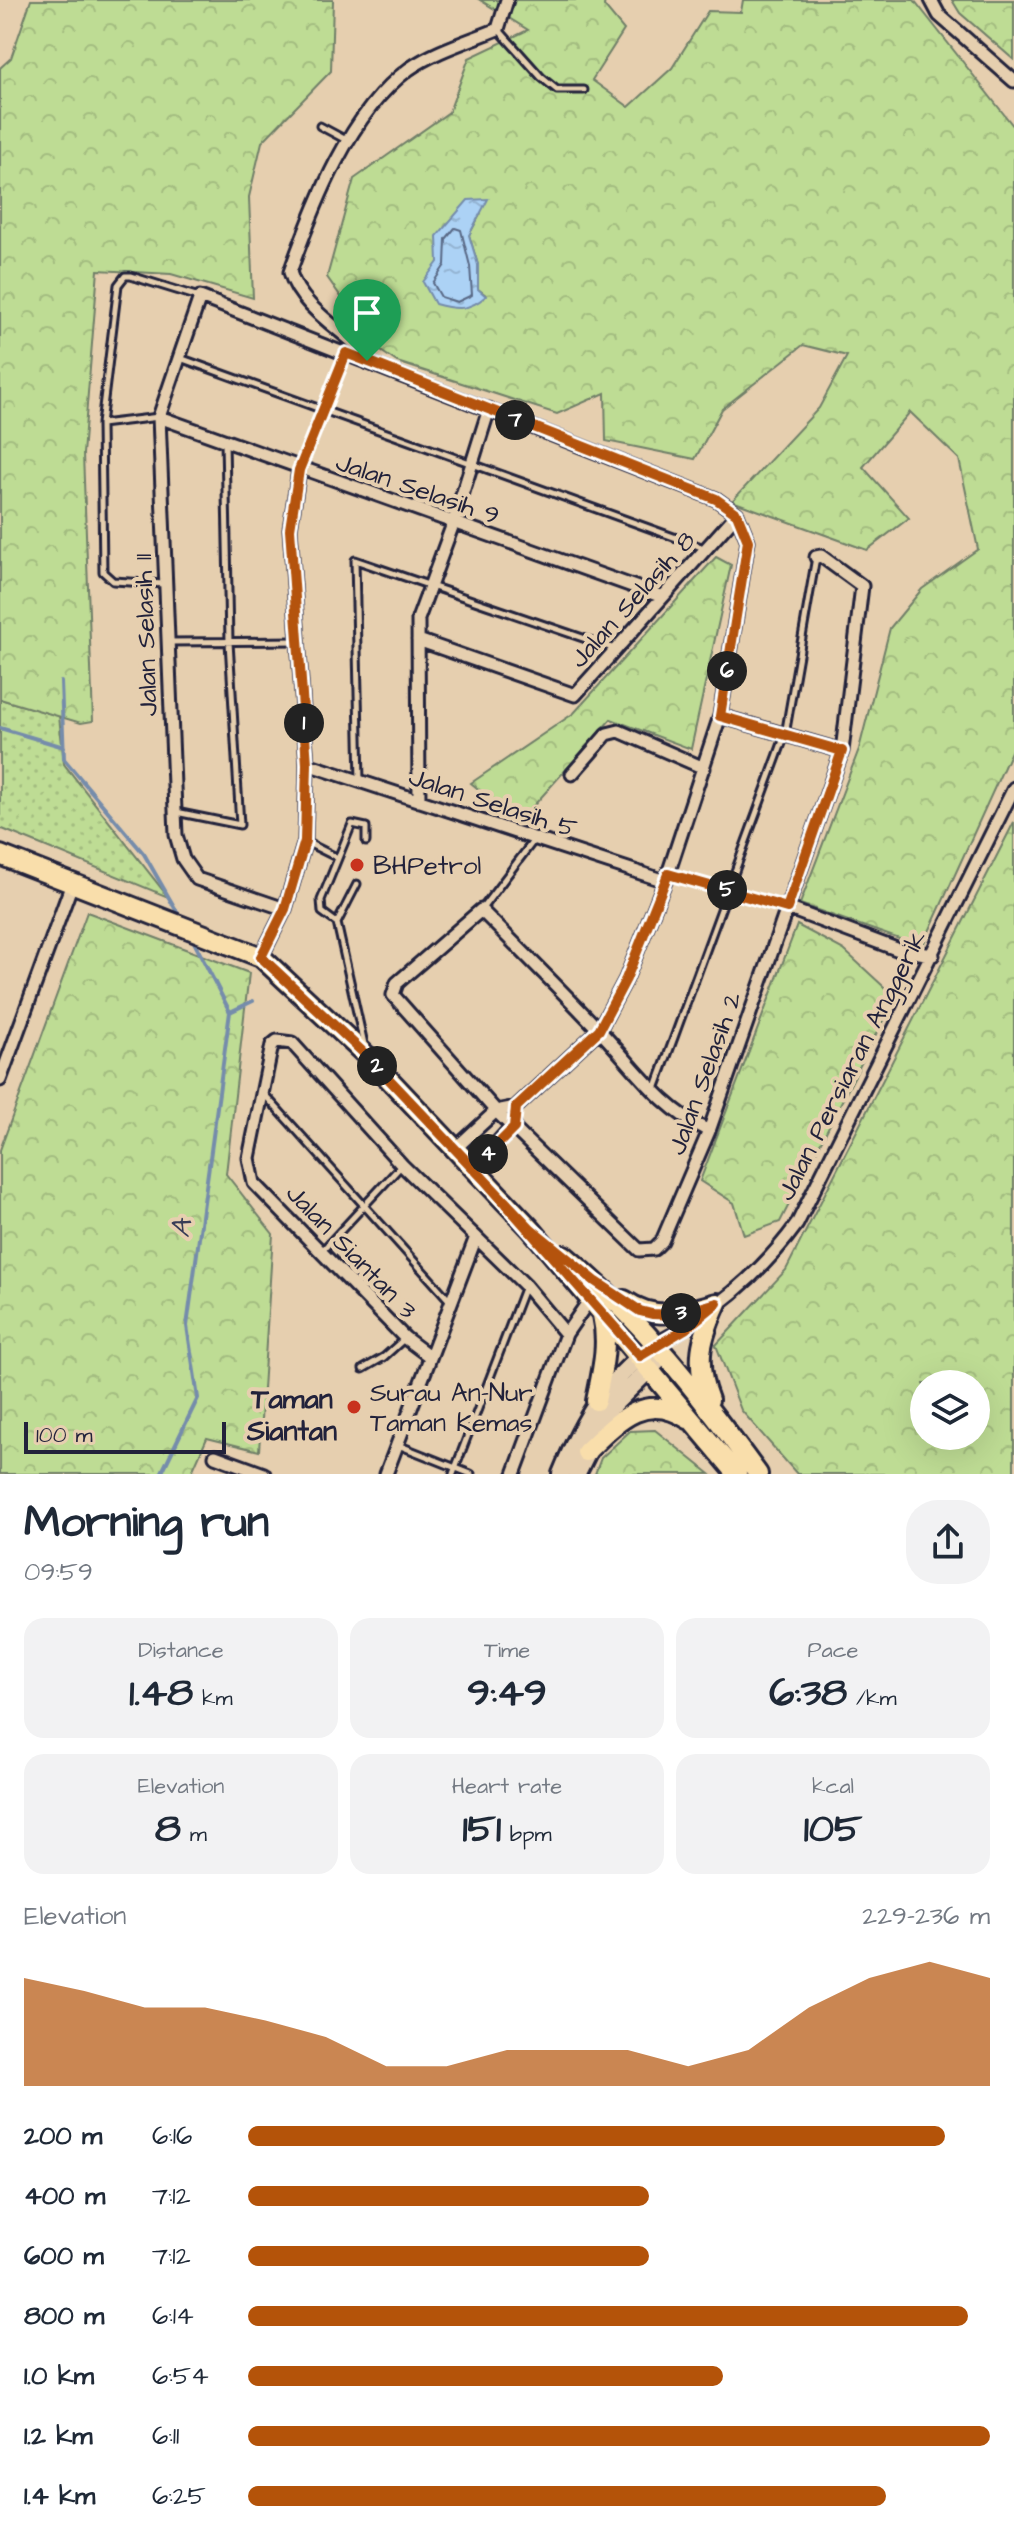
<!DOCTYPE html>
<meta charset="utf-8">
<style>
body{margin:0;font-family:"Architects Daughter",sans-serif;background:#f2f2f3;color:#1f2937;height:100vh;display:flex;flex-direction:column;font-size:30px;white-space:nowrap}
*{box-sizing:border-box;margin:0}
p{font-size:26px;color:#747a83}
.icon{flex:none;width:44px;height:44px;fill:none;stroke:currentColor;stroke-width:2;stroke-linecap:round;stroke-linejoin:round}
.map{position:relative;height:1474px;overflow:hidden}
.panel{display:flex;flex-direction:column;background:#fff;flex:1}
.panel>*{flex:none}
.fabs{position:absolute;left:910px;top:1370px;display:grid;gap:16px}
.fabs a{display:grid;place-items:center;width:80px;height:80px;border-radius:50%;background:#fff;box-shadow:0 8px 32px #0002;font-size:40px}
.scale{position:absolute;left:24px;bottom:20px;width:202px;box-sizing:border-box;padding-left:8px;border:4px solid #22223b;border-top:0;font-size:22px;line-height:28px;white-space:nowrap;color:#22223b;-webkit-text-stroke:6px #e6cfaf;paint-order:stroke}
.pin{position:absolute;display:grid;place-items:center;width:68px;height:68px;color:#fff;margin:-82px -34px;border-radius:50% 50% 50% 0;rotate:-45deg;box-shadow:0 0 8px #0007}
.pin .icon{rotate:45deg}
.km{position:absolute;width:40px;height:40px;margin:-20px;border-radius:50%;background:#222;color:#fff;font-size:22px;line-height:40px;text-align:center}
.round{display:grid;place-items:center;flex:none;width:84px;height:84px;border-radius:32px;background:#f2f2f3}
.overview{display:flex;align-items:center;justify-content:space-between;height:136px;padding:0 24px}
h1{font-size:44px;font-weight:700;line-height:60px}
.figures{display:grid;grid-template-columns:repeat(3,1fr);gap:12px;height:136px;padding:8px 24px}
.figures div{display:grid;align-content:center;border-radius:20px;background:#f2f2f3;text-align:center}
.figures b{font-size:40px;font-weight:700}
.figures small{font-size:22px;font-weight:400}
.figures p{font-size:22px}
.chart{height:224px;padding:16px 24px}
.chart p{display:flex;justify-content:space-between}
.chart svg{width:100%;height:144px;margin-top:8px;fill:#b45309;opacity:.7}
ul{padding:0 24px;list-style:none;font-size:26px}
li{display:grid;grid-template-columns:128px 96px 1fr;align-items:center;height:60px}
li i{height:20px;border-radius:10px;background:#b45309}
.map>svg:first-child{display:block}
</style>
<div class="map">
<svg width="1014" height="1474" viewBox="0 0 1014 1474">
<defs>
<pattern id="grass-dots" width="8" height="8" patternUnits="userSpaceOnUse" patternTransform="scale(2)"><rect width="8" height="8" fill="#bedc94"/><path d="M2 2h.1M6 6h.1" fill="none" stroke="#a3bc80" stroke-width="1.8" stroke-linecap="round"/></pattern>
<pattern id="forest-crowns" width="20" height="18" patternUnits="userSpaceOnUse" patternTransform="scale(2)"><rect width="20" height="18" fill="#bedc94"/><path d="M2 6a3 3 0 1 1 6 0M12 15a3 3 0 1 1 6 0" fill="none" stroke="#a3bc80"/></pattern>
<pattern id="water-ripples" width="26" height="14" patternUnits="userSpaceOnUse" patternTransform="scale(2)"><rect width="26" height="14" fill="#acd2f5"/><path d="M2 4q2-2 4 0t4 0M15 11q2-2 4 0t4 0" fill="none" stroke="#94b4d3"/></pattern>
</defs>
<rect width="100%" height="100%" fill="#e6cfaf"/>
<filter id="ink" filterUnits="userSpaceOnUse"><feTurbulence type="fractalNoise" baseFrequency=".0125" numOctaves="2"/><feDisplacementMap in="SourceGraphic" scale="16" xChannelSelector="R" yChannelSelector="G"/><feConvolveMatrix kernelMatrix="1 2 1 2 8 2 1 2 1" color-interpolation-filters="sRGB"/></filter>
<g filter="url(#ink)">
<!-- grass -->
<path fill="url(#grass-dots)" stroke="#707f68" stroke-width="2" d="M0,699L59,716L64,764L168,897L0,828Z"/>
<!-- forest -->
<path fill="url(#forest-crowns)" stroke="#707f68" stroke-width="2" fill-rule="evenodd" d="M31,0H333L331,71L262,142L249,197L253,298L171,274L98,270L83,454L93,721L81,723L0,699V68L11,58Z
M480,0H605L604,6L624,30L592,80L629,107L672,68L708,11L741,12L743,0H914L1014,127V745L922,947L800,904L859,749L890,628L922,589L978,549L959,459L910,412L863,467L909,518L867,550L732,501L819,408L847,356L803,345L722,409L695,459L606,441L605,393L557,414L397,362L378,349L327,277L354,179L449,112L469,58L528,30ZM481,213L469,235L478,265V289L486,295L438,262Z
M952,0H1014V60L960,13Z
M716,557L731,565L691,749L611,719L519,822L471,783L574,713Z
M1014,822V1474H797L741,1410L716,1345L786,1270ZM924,1384H976V1436H924Z
M87,912L249,973L226,1174L273,1234L259,1451L207,1438L191,1474H0V1150Z
M797,925L844,950L895,997L780,1222L744,1235L734,1203L700,1181Z
M655,1430L710,1474H595L601,1458L630,1431Z"/>
<!-- water -->
<path fill="url(#water-ripples)" stroke="#758cab" stroke-width="2" d="M488,199L469,235L478,265V289L486,296C469,311 456,310 435,304L423,282L438,262L437,236L468,200Z"/>
<g fill="none" stroke-linecap="round" stroke-linejoin="round">
<!-- shore -->
<path stroke="#596885" stroke-width="2" d="M455,228L461,230L470,266L472,295L457,302L441,297L433,283L445,265L446,239Z"/>
<!-- stream -->
<path stroke="#758cab" stroke-width="4" d="M61,682L64,759L144,854L180,917
M0,728L64,747
M230,1012L253,1001
M161,1474L198,1398L187,1326L230,1012L192,938"/>
<defs>
<path id="lane" d="M499,30L541,77L557,90H584
M320,126L348,141
M180,358L704,548
M101,424L159,417
M300,467L346,354
M164,584L113,581L103,572L101,424L118,285L125,276H131L199,297
M168,642L298,641
M360,781L355,560L615,649
M176,812L240,825L229,642L225,441
M306,842L336,857
M669,874L786,908
M357,884L337,923L364,1044
M481,910L534,840
M337,923L322,912L321,900L352,824L366,827V842
M654,1092L785,735L816,557
M264,1094L450,1301
M321,1252L401,1166
M363,1369L384,1357L404,1339
M398,1445L471,1474
M453,1474L525,1286"/>
<path id="street" d="M931,0L939,15L1014,81
M367,361C365,341 302,315 290,272C314,205 349,113 409,69C435,51 469,41 498,29L507,0
M159,417L663,597
M418,640L575,695L737,514
M720,716L842,751
M307,764L665,881
M572,774L607,734L619,731L704,768
M419,801L418,619L453,524L489,409
M787,908L899,950L933,955
M285,909L197,879L183,859L176,835L159,417L200,297L716,499L737,514L748,541L720,716L668,874L626,979L599,1030L516,1107L496,1111L456,1148
M261,957L285,909L305,841L307,764L290,529L299,470
M0,1080L73,881
M709,1131C659,1107 635,1067 597,1028C559,988 520,949 481,910L397,983L393,995L496,1111L639,1250L654,1249L662,1241L709,1131L842,751L862,586L821,556L816,557
M474,1168L514,1124
M655,1344C709,1317 761,1274 797,1224L1014,788
M429,1356L405,1338L254,1183L249,1158L272,1045L277,1041L292,1043L402,1165L525,1285L566,1334
M215,1456L264,1474
M386,1474L476,1237
M514,1474L566,1334L590,1299"/>
<path id="secondary" d="M561,1474C585,1415 605,1384 655,1344
M577,1474L610,1408L665,1354"/>
<path id="primary" d="M0,855L261,957L367,1056L531,1229L737,1474
M564,1255C640,1317 700,1395 758,1474
M624,1300C656,1322 682,1313 717,1303
M709,1400C694,1362 701,1338 717,1303
M596,1401C602,1371 609,1345 602,1315
M586,1452C616,1423 645,1390 688,1419"/>
</defs>
<!-- lane casing -->
<use href="#lane" stroke="#22223b" stroke-width="11"/>
<!-- street casing -->
<use href="#street" stroke="#22223b" stroke-width="17"/>
<!-- secondary casing -->
<use href="#secondary" stroke="#22223b" stroke-width="22"/>
<!-- primary casing -->
<use href="#primary" stroke="#22223b" stroke-width="24"/>
<!-- lane -->
<use href="#lane" stroke="#e6cfaf" stroke-width="5"/>
<!-- street -->
<use href="#street" stroke="#e6cfaf" stroke-width="11"/>
<!-- secondary -->
<use href="#secondary" stroke="#e6cfaf" stroke-width="16"/>
<!-- primary -->
<use href="#primary" stroke="#f9deab" stroke-width="18"/>
</g>
</g>
<g fill="none" stroke-linecap="round" stroke-linejoin="round" filter="url(#ink)">
<defs>
<path id="route" d="M367,361L346,353L299,470L290,529L307,764L305,841L285,909L261,957L367,1056L531,1229L595,1281L640,1311L652,1314L676,1315L717,1303L685,1329L640,1356L474,1168L514,1128L516,1107L599,1030L626,979L668,874L787,908L842,751L720,716L748,541L737,514L716,499L367,361"/>
</defs>
<!-- route casing -->
<use href="#route" stroke="#fff" stroke-width="16"/>
<!-- route -->
<use href="#route" stroke="#b45309" stroke-width="10"/>
</g>
<!-- markers -->
<g fill="#c8321e" stroke="#e6cfaf" stroke-width="3">
<circle cx="357" cy="865" r="8"/>
<circle cx="354" cy="1407" r="8"/>
</g>
<g text-anchor="middle" stroke-width="8" stroke-linejoin="round" paint-order="stroke">
<!-- street labels -->
<g font-size="26" fill="#22223b" stroke="#e6cfaf">
<text transform="translate(418 488) rotate(19)" y="9">Jalan Selasih 9</text>
<text transform="translate(632 599) rotate(-48)" y="9">Jalan Selasih 8</text>
<text transform="translate(145 635) rotate(-92)" y="9">Jalan Selasih 11</text>
<text transform="translate(493 802) rotate(18)" y="9">Jalan Selasih 5</text>
<text transform="translate(851 1065) rotate(-63)" y="9">Jalan Persiaran Anggerik</text>
<text transform="translate(704 1073) rotate(-70)" y="9">Jalan Selasih 2</text>
<text transform="translate(352 1251) rotate(46)" y="9">Jalan Siantan 3</text>
</g>
<!-- poi labels -->
<g font-size="26" fill="#22223b" stroke="#e6cfaf" text-anchor="start">
<text x="373" y="874">BHPetrol</text>
<text x="370" y="1401">Surau An-Nur<tspan x="370" dy="30">Taman Kemas</tspan></text>
</g>
<!-- water labels -->
<g font-size="28" font-style="italic" fill="#373c57" stroke="#e6cfaf">
<text transform="translate(180 1228) rotate(-82)" y="10">A</text>
</g>
<!-- neighbourhood labels -->
<g font-size="28" font-weight="bold" fill="#22223b" stroke="#e6cfaf">
<text x="292" y="1408">Taman<tspan x="292" dy="32">Siantan</tspan></text>
</g>
</g>
</svg>
<div class="fabs">
<a><svg class="icon" aria-label="layers" viewBox="0 0 24 24"><path d="M12 4l9 5-9 5-9-5zM3 14l9 5 9-5"/></svg></a>
</div>
<div class="scale">100 m</div>
<div class="pin" style="left:367px;top:361px;background:#1e9e55"><svg class="icon" aria-label="arrive" viewBox="0 0 24 24"><path d="M6 21V4h12l-3 4 3 4H6"/></svg></div>
<b class="km" style="left:304px;top:723px">1</b>
<b class="km" style="left:377px;top:1066px">2</b>
<b class="km" style="left:681px;top:1313px">3</b>
<b class="km" style="left:488px;top:1154px">4</b>
<b class="km" style="left:727px;top:890px">5</b>
<b class="km" style="left:727px;top:671px">6</b>
<b class="km" style="left:515px;top:420px">7</b>
</div>
<section class="panel">
<div class="overview"><div><h1>Morning run</h1><p>09:59</p></div><a class="round"><svg class="icon" aria-label="share" viewBox="0 0 24 24"><path d="M12 15V3M7 8l5-5 5 5M5 13v7h14v-7"/></svg></a></div>
<div class="figures">
<div><p>Distance</p><b>1.48<small> km</small></b></div>
<div><p>Time</p><b>9:49</b></div>
<div><p>Pace</p><b>6:38<small> /km</small></b></div>
</div>
<div class="figures">
<div><p>Elevation</p><b>8<small> m</small></b></div>
<div><p>Heart rate</p><b>151<small> bpm</small></b></div>
<div><p>kcal</p><b>105</b></div>
</div>
<div class="chart"><p><span>Elevation</span>229–236 m</p>
<svg viewBox="0 0 160 44" preserveAspectRatio="none"><path d="M0 44V11L10 15L20 20L30 20L40 24L50 29L60 38L70 38L80 33L90 33L100 33L110 38L120 33L130 20L140 11L150 6L160 11V44z"/></svg>
</div>
<ul>
<li><b>200 m</b>6:16<i style="width:94%"></i></li>
<li><b>400 m</b>7:12<i style="width:54%"></i></li>
<li><b>600 m</b>7:12<i style="width:54%"></i></li>
<li><b>800 m</b>6:14<i style="width:97%"></i></li>
<li><b>1.0 km</b>6:54<i style="width:64%"></i></li>
<li><b>1.2 km</b>6:11<i style="width:100%"></i></li>
<li><b>1.4 km</b>6:25<i style="width:86%"></i></li>
</ul>
</section>
